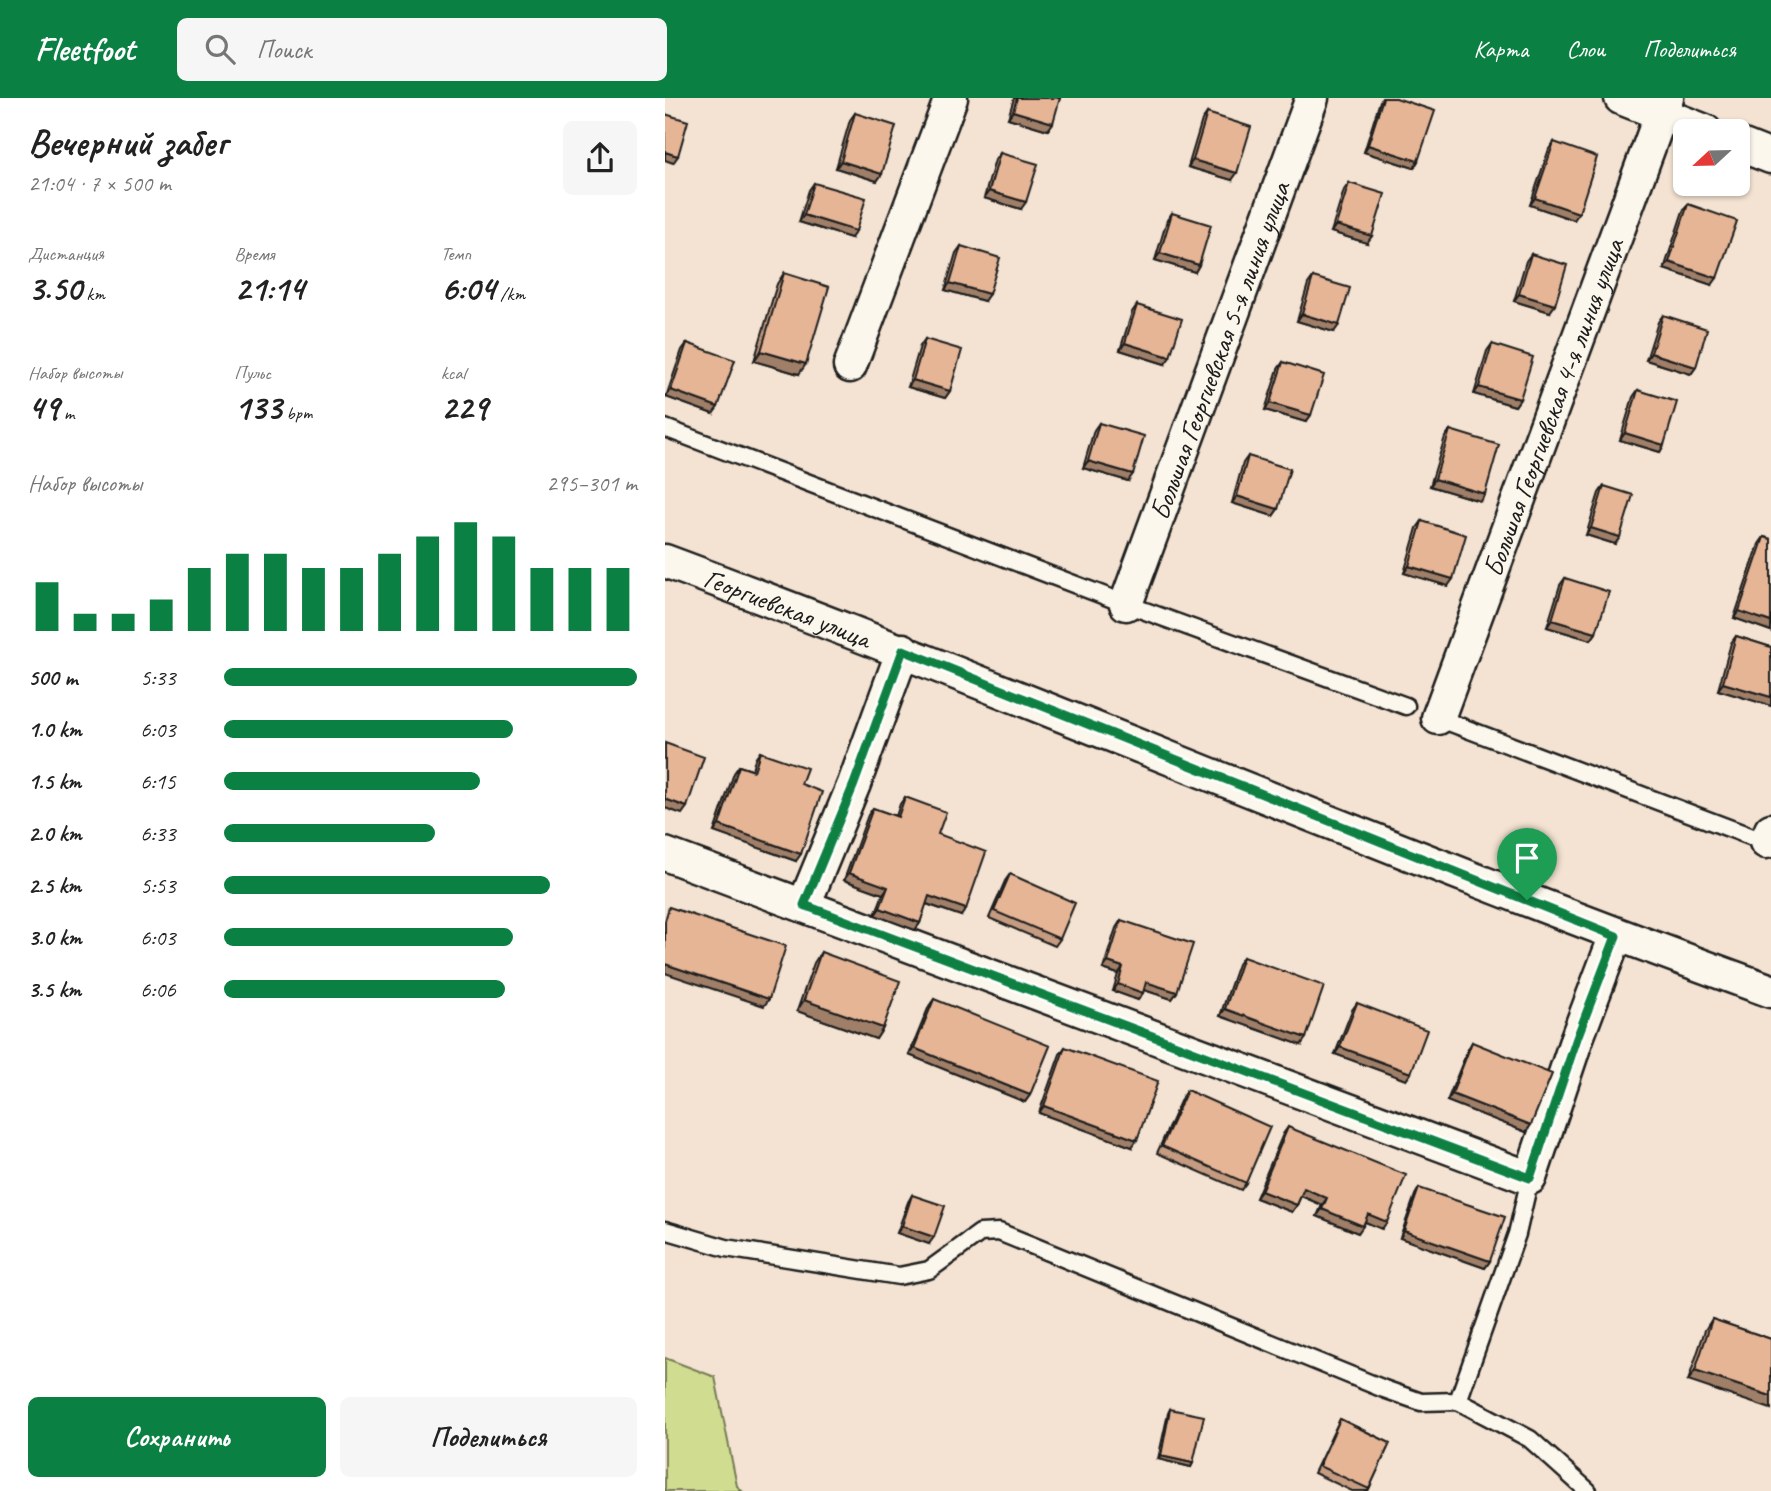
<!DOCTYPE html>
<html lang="ru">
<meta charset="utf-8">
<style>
body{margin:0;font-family:Caveat,sans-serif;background:#f6f6f6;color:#222;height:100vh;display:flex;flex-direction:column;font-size:26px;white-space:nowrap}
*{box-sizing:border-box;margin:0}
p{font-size:23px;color:#767676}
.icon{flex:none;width:38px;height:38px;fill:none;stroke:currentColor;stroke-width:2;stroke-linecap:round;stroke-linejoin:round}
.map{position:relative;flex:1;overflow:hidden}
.drawer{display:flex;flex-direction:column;background:#fff;width:665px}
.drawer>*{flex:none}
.needle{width:46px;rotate:248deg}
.fabs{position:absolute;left:1008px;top:21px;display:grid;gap:14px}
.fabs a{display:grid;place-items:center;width:77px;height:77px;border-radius:10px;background:#fff;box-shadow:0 2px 5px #0004;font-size:35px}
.pin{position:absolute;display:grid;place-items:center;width:60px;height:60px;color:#fff;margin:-72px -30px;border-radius:50% 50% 50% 0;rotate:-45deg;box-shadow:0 0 7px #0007}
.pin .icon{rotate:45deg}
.round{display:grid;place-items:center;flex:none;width:74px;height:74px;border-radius:10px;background:#f6f6f6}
.head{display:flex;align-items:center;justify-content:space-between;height:119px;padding:0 28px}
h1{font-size:38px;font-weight:800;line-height:52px}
.figures{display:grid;grid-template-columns:repeat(3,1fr);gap:10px;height:119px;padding:7px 28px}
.figures div{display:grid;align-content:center}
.figures b{font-size:35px;font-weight:800}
.figures small{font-size:19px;font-weight:400}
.figures p{font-size:19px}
.chart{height:196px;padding:14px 28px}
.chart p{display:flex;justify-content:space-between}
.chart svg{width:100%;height:126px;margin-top:7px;stroke:#0b8043;stroke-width:6}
.primary-button{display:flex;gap:14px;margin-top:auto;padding:14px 28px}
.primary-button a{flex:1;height:80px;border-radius:10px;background:#0b8043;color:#fff;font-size:28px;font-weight:800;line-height:80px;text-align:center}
.primary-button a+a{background:#f6f6f6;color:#222}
ul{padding:0 28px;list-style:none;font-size:23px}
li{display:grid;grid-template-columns:112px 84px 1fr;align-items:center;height:52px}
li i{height:18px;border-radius:9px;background:#0b8043}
header{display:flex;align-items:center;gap:42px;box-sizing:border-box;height:98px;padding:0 35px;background:#0b8043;color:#fff}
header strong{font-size:33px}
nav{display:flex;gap:38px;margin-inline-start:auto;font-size:24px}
.search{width:490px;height:63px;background:#f6f6f6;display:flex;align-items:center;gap:18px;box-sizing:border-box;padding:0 24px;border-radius:10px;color:#767676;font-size:26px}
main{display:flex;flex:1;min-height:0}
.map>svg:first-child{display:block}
</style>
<header>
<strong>Fleetfoot</strong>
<div class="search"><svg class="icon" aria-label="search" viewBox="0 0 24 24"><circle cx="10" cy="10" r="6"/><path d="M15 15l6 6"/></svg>Поиск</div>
<nav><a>Карта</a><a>Слои</a><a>Поделиться</a></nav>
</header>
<main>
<section class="drawer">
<div class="head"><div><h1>Вечерний забег</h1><p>21:04 · 7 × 500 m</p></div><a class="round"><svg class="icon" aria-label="share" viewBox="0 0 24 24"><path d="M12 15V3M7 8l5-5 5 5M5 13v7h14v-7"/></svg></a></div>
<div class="figures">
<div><p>Дистанция</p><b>3.50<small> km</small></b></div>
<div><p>Время</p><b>21:14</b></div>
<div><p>Темп</p><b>6:04<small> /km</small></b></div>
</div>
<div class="figures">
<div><p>Набор высоты</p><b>49<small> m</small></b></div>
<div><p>Пульс</p><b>133<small> bpm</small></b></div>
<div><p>kcal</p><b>229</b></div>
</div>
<div class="chart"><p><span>Набор высоты</span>295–301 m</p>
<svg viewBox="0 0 160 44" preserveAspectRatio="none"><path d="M5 44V27M15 44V38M25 44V38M35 44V33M45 44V22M55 44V17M65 44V17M75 44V22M85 44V22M95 44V17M105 44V11M115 44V6M125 44V11M135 44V22M145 44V22M155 44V22"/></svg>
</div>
<ul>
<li><b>500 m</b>5:33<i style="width:100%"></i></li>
<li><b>1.0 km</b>6:03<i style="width:70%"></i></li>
<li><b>1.5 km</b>6:15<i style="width:62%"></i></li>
<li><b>2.0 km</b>6:33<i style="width:51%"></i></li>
<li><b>2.5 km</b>5:53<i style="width:79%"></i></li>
<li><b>3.0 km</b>6:03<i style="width:70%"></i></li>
<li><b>3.5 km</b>6:06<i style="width:68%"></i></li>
</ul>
<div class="primary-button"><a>Сохранить</a><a>Поделиться</a></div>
</section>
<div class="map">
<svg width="1106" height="1393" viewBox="0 0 1106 1393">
<rect width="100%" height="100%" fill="#f4e3d2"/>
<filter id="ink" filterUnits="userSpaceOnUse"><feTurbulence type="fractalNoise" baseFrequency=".0143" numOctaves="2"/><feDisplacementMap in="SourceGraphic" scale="14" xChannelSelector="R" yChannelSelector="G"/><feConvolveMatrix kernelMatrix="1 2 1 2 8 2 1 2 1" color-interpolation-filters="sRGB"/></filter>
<g filter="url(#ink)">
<!-- green -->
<path fill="#d0dd90" stroke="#767c56" stroke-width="2" d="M0,1260L50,1279L72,1388L77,1393H0Z"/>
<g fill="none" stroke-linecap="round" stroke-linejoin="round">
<defs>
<path id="lane" d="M0,330L461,506L741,608
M773,620L1106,746
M0,1132L61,1150L234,1178L264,1172L315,1135L334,1134L719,1291L756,1304L793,1303L865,1341L923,1393
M793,1303L852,1136L865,1080"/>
<g id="street">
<path d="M956,0L1040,33"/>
<path d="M1073,46L1106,59"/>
<path d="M185,268L286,0"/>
<path id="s1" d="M0,463C371,601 734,759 1106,893"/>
<path id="s2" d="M461,506L647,0"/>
<path id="s3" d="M773,620L1002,0"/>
<path d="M1101,744L1106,732"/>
<path d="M0,756L865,1080L912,940L951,837"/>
<path d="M139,807L189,686L238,552"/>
</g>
</defs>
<!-- lane casing -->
<use href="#lane" stroke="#1c1c1c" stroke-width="21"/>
<!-- street casing -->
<use href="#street" stroke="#1c1c1c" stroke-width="37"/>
<!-- lane -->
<use href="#lane" stroke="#fbf7ec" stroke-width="16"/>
<!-- street -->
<use href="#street" stroke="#fbf7ec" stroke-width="32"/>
</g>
<!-- wall -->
<path fill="#c59c81" stroke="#1c1c1c" stroke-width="2" d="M349,0H395L383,32L343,20Z
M717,0H731L753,63L749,70L699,54L715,3Z
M190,15L217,76L212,83L171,70L185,22Z
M542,15L567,82L523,69L537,22Z
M889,44L909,122L865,107L884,51Z
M335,55L356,111L319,100L330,62Z
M149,85L186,140L134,124L144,92Z
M684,85L702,145L666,134L679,92Z
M1023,106L1047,187L999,171L1018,113Z
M507,115L534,167L530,174L490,162L502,122Z
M296,148L319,203L280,192L291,155Z
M866,156L885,214L849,203L861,163Z
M119,175L134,276L89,263L112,186Z
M648,179L669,234L632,223L643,186Z
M472,207L500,266L455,252L467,214Z
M998,217L1031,269L1026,276L981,262L993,224Z
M260,241L285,293L280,300L243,289L255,248Z
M22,245L48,316L1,299L17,252Z
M827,246L855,301L850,308L809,296L822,253Z
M618,264L646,317L641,324L600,312L613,271Z
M973,292L999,347L995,354L955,342L968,299Z
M434,325L463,383L418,370L429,332Z
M785,332L815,403L765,388L780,339Z
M583,358L613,411L608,418L567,405L578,365Z
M939,388L955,439L950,446L921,437L934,395Z
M757,423L783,488L739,475L752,430Z
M1099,439L1106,441V533L1069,520L1094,446Z
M900,480L931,535L926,542L882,529L895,487Z
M1071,538L1106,549V608L1053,592L1066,545Z
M95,654L136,686L131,763L49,734L69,675L74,668L87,672L90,661Z
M240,699L273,736L296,818L261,806L255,825L250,832L210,817L218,796L179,782L203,717L208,710L231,718L235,706Z
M345,776L395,841L390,848L324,820L340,783Z
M456,822L512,894L507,901L479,892L473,902L448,893L453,876L438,871L451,830Z
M156,854L218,930L211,941L132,913L149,865Z
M578,859L636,947L555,918L573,866Z
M269,901L365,997L360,1004L244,957L264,908Z
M692,905L746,975L741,982L670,956L687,912Z
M807,944L861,1034L782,1003L803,951Z
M400,949L467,1049L374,1015L395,956Z
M522,992L581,1085L576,1092L492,1055L517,999Z
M623,1029L717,1131L700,1124L693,1135L652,1118L657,1107L636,1098L632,1107L627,1114L591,1100L618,1036Z
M754,1090L825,1163L820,1170L735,1140L750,1097Z
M247,1097L264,1146L232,1135L243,1104Z
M1047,1221L1106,1241L1023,1283L1040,1232Z
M505,1311L528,1365L526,1369L493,1361L503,1315Z
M675,1321L725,1345L703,1393H687L649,1375L671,1329Z"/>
<!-- shaded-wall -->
<path fill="#a07f69" stroke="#1c1c1c" stroke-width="2" d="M348,13L388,25L383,32L343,20Z
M703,47L753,63L749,70L699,54Z
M0,54L13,58L8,65L0,62Z
M528,62L572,75L567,82L523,69Z
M176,63L217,76L212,83L171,70Z
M324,93L361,104L356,111L319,100Z
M870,100L914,115L909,122L865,107Z
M139,117L191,133L186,140L134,124Z
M671,127L707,138L702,145L666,134Z
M495,155L534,167L530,174L490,162Z
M1004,164L1052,180L1047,187L999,171Z
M285,185L324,196L319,203L280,192Z
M854,196L890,207L885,214L849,203Z
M637,216L674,227L669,234L632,223Z
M460,245L505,259L500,266L455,252Z
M96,253L141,266L134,276L89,263Z
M986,255L1031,269L1026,276L981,262Z
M248,282L285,293L280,300L243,289Z
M814,289L855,301L850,308L809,296Z
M6,292L53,309L48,316L1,299Z
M605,305L646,317L641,324L600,312Z
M960,335L999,347L995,354L955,342Z
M423,363L468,376L463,383L418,370Z
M770,381L820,396L815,403L765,388Z
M572,398L613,411L608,418L567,405Z
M926,430L955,439L950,446L921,437Z
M744,468L788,481L783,488L739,475Z
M1074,513L1106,524V533L1069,520Z
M887,522L931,535L926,542L882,529Z
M1058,585L1106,599V608L1053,592Z
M0,701L22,709L17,716L0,710Z
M54,727L136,756L131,763L49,734Z
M184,775L223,789L218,796L179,782Z
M264,798L301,811L296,818L259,805Z
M215,810L255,825L250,832L210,817Z
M443,864L458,869L453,876L438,871Z
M0,866L104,901L99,908L0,875Z
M481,884L512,894L507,901L476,891Z
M453,886L478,895L473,902L448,893Z
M139,902L218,930L211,941L132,913Z
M560,911L641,940L636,947L555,918Z
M675,949L746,975L741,982L670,956Z
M249,950L365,997L360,1004L244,957Z
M787,996L866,1027L861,1034L782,1003Z
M379,1008L472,1042L467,1049L374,1015Z
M639,1090L662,1100L657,1107L634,1097Z
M596,1093L632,1107L627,1114L591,1100Z
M657,1111L698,1128L693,1135L652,1118Z
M703,1116L722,1124L717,1131L698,1123Z
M237,1128L269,1139L264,1146L232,1135Z
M739,1133L825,1163L820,1170L735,1140Z
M1030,1273L1106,1298V1311L1023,1283Z
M496,1358L528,1365L526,1369L493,1361Z"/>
<!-- building -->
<path fill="#e5b596" stroke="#1c1c1c" stroke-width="2" d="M352,0H395L388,25L348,13Z
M718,0H731L770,13L753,63L703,47Z
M190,15L231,28L217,76L176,63Z
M542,15L586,29L572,75L528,62Z
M0,16L23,23L13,58L0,54Z
M889,44L932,59L914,115L870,100Z
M335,55L373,66L361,104L324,93Z
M149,85L201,100L191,133L139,117Z
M684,85L720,96L707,138L671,127Z
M1023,106L1072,123L1052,180L1004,164Z
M507,115L546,127L534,167L495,155Z
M296,148L335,160L324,196L285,185Z
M866,156L902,167L890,207L854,196Z
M119,175L164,189L141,266L96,253Z
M648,179L685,190L674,227L637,216Z
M472,207L517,221L505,259L460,245Z
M998,217L1042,231L1031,269L986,255Z
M260,241L297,252L285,293L248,282Z
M22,245L70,262L53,309L6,292Z
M827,246L868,259L855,301L814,289Z
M618,264L659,277L646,317L605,305Z
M973,292L1012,304L999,347L960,335Z
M434,325L479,338L468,376L423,363Z
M785,332L834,347L820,396L770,381Z
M583,358L625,371L613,411L572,398Z
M939,388L968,397L955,439L926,430Z
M757,423L801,437L788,481L744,468Z
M1099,439L1106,441V524L1074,513Z
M900,480L944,494L931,535L887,522Z
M1071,538L1106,549V599L1058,585Z
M0,645L39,659L22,709L0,701Z
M95,654L142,670L136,686L157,694L136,756L54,727L74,668L89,673Z
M240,699L281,714L273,736L321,754L301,811L264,798L255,825L215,810L223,789L184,775L208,710L233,719Z
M345,776L410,805L395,841L329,813Z
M4,809L121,848L104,901L0,866V823Z
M456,822L528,846L512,894L481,884L478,895L453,886L458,869L443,864Z
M156,854L235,883L218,930L139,902Z
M578,859L659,888L641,940L560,911Z
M269,901L385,948L365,997L249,950Z
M692,905L762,932L746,975L675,949Z
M807,944L887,976L866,1027L787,996Z
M400,949L493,983L472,1042L379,1008Z
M522,992L605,1029L581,1085L497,1048Z
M623,1029L741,1077L722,1124L703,1116L698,1128L657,1111L662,1100L639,1090L632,1107L596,1093Z
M754,1090L840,1119L825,1163L739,1133Z
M247,1097L280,1108L269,1139L237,1128Z
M1047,1221L1106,1241V1298L1030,1273Z
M505,1311L539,1318L528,1365L496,1358Z
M675,1321L725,1345L704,1391L654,1368Z"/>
</g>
<g fill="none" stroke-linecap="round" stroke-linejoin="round" filter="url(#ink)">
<defs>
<path id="route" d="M238,552L951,838L912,940L865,1080L139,807L189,686Z"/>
</defs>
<!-- route casing -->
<use href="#route" stroke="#fff" stroke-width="14"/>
<!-- route -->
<use href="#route" stroke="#0b8043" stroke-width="9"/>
</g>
<g text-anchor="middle" stroke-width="5" stroke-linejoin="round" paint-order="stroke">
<!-- street labels -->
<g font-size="28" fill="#1c1c1c" stroke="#fbf7ec">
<text dy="10" stroke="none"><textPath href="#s2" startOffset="270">Большая Георгиевская 5-я линия улица</textPath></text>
<text dy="10" stroke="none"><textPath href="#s3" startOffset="331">Большая Георгиевская 4-я линия улица</textPath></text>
<text dy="10" stroke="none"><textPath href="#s1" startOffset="131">Георгиевская улица</textPath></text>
</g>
</g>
</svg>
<div class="fabs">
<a><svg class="needle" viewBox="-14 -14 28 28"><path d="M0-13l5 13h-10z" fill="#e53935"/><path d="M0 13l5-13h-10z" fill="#767676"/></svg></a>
</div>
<div class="pin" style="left:862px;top:802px;background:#1e9e55"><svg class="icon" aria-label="arrive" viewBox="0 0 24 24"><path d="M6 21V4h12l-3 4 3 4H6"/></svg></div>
</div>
</main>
